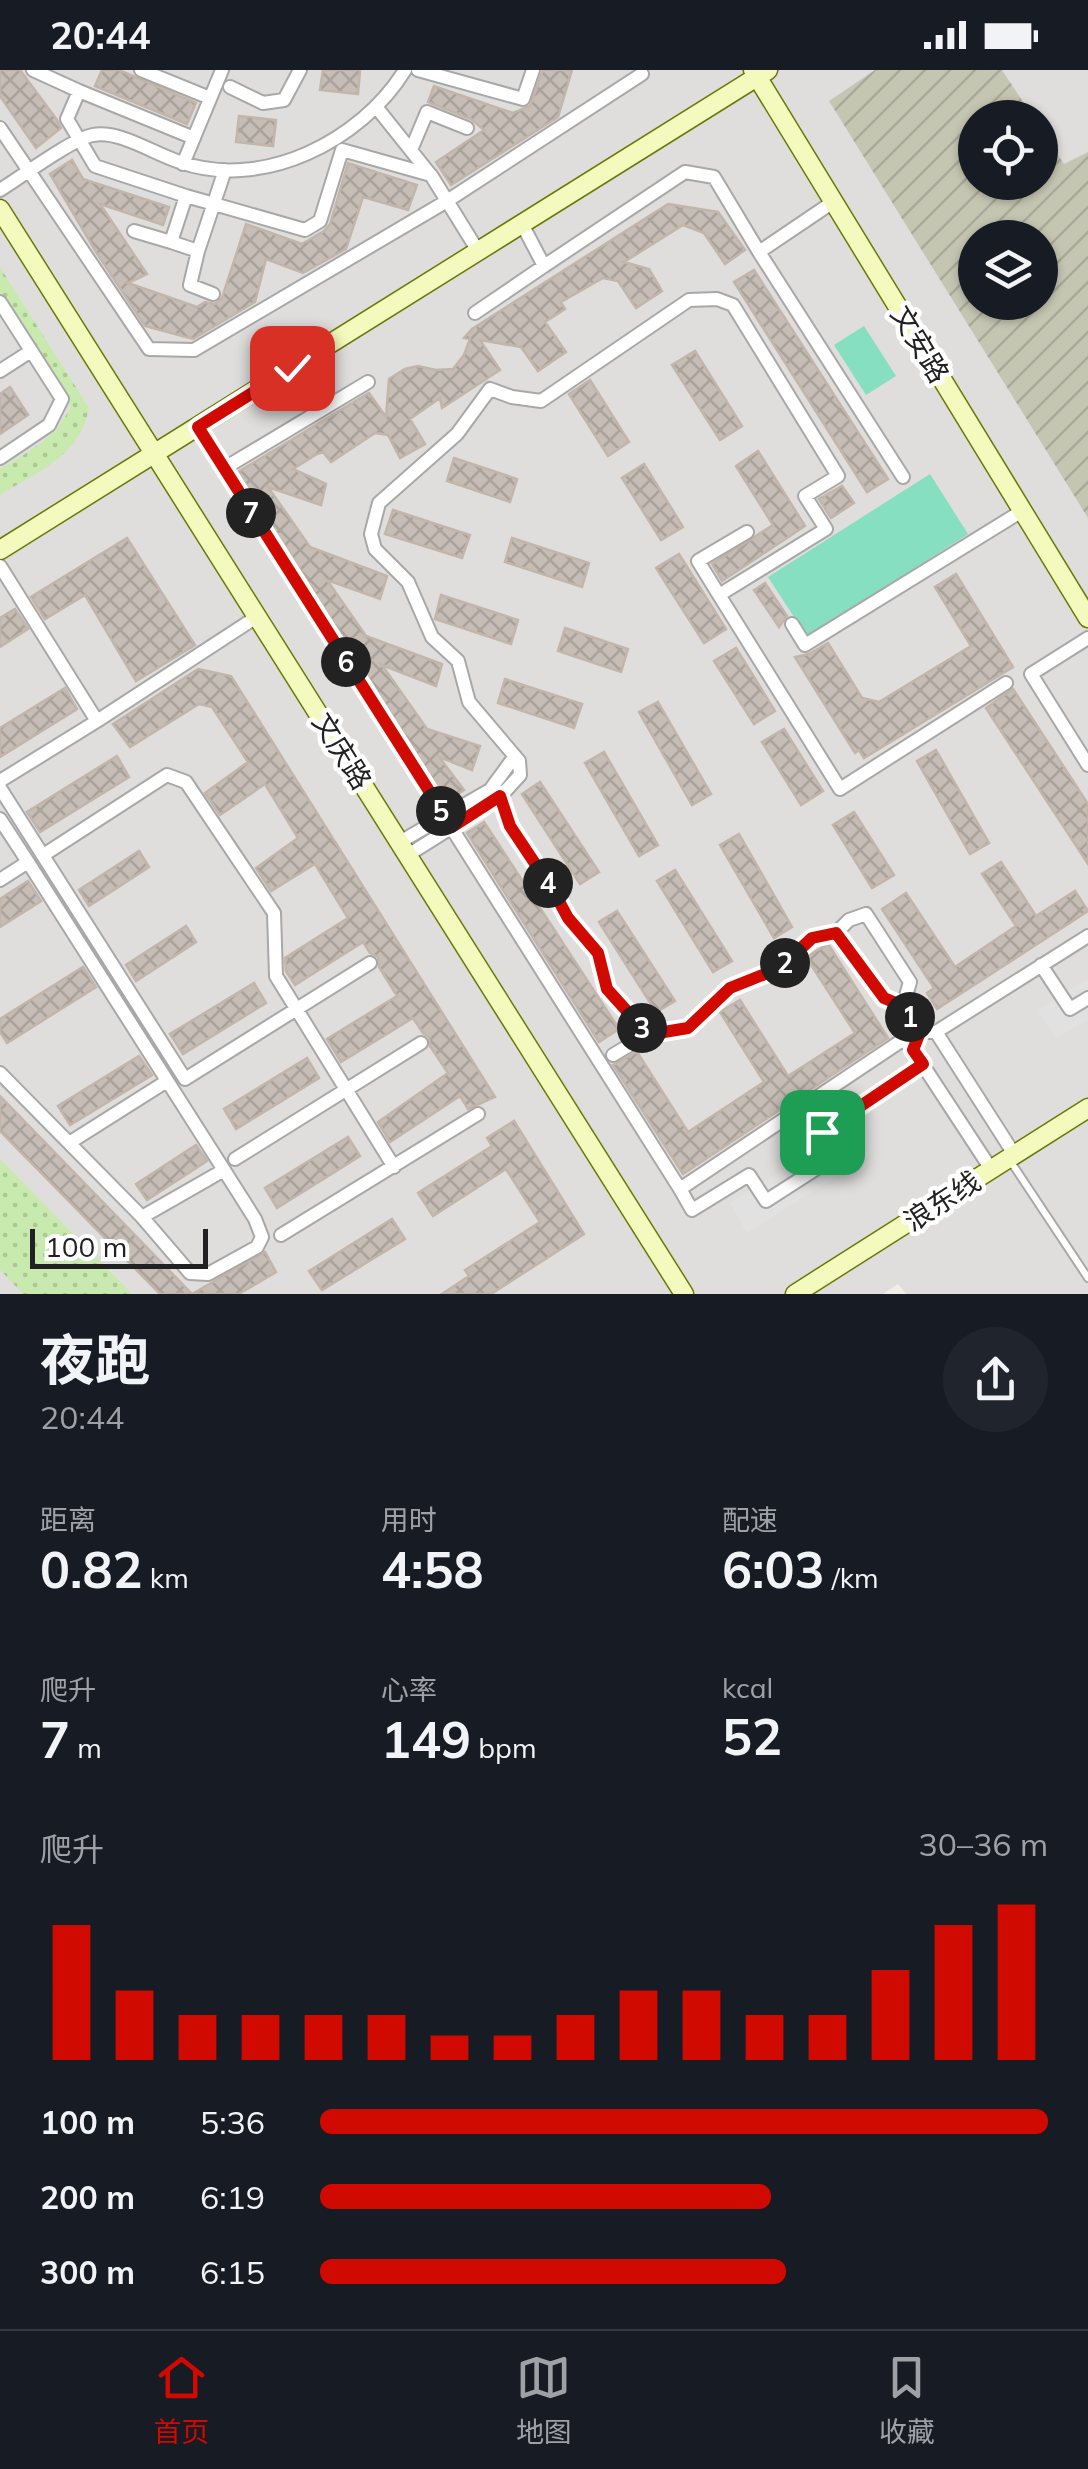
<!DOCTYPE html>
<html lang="zh">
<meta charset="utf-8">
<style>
body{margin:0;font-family:Mulish,"Noto Sans SC",sans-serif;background:#20242c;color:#f1f3f6;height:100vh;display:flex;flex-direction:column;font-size:38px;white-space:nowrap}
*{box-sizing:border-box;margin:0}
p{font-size:32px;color:#9ea1a6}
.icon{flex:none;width:55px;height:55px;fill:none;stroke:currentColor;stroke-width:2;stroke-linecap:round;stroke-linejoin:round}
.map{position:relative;height:1224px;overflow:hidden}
.drawer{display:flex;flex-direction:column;background:#171b24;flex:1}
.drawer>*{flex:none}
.fabs{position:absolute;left:958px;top:30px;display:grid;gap:20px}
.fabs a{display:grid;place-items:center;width:100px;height:100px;border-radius:50%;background:#171b24;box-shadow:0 2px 8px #0004;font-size:50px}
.scale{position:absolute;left:30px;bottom:25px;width:178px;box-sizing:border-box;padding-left:10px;border:5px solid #212121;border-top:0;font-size:28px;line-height:35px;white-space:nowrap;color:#212121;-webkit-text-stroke:8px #fff;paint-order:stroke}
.pin{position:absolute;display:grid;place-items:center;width:85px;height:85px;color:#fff;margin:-42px;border-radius:20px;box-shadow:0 5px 15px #0006}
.km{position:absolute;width:50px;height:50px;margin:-25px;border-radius:50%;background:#222;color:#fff;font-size:28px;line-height:50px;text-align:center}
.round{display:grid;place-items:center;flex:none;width:105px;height:105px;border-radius:52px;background:#20242c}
.overview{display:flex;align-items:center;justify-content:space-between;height:170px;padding:0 40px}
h1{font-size:55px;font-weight:700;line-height:75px}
.stats{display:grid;grid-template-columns:repeat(3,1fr);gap:15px;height:170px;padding:10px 40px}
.stats div{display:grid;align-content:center}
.stats b{font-size:50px;font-weight:700}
.stats small{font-size:28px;font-weight:400}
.stats p{font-size:28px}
.chart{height:280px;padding:20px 40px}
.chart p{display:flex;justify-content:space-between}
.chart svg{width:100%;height:180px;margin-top:10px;stroke:#d00901;stroke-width:6}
ul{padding:0 40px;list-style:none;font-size:32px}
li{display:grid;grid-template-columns:160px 120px 1fr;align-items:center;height:75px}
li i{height:25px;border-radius:12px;background:#d00901}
.status{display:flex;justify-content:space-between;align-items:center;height:70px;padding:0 50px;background:#171b24;direction:ltr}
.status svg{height:28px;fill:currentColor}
.tab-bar{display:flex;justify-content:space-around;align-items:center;height:140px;border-top:2px solid #363941;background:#171b24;font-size:28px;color:#9ea1a6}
.tab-bar a{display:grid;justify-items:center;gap:5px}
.tab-bar .current{color:#d00901}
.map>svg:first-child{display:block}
</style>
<div class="status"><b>20:44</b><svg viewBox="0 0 49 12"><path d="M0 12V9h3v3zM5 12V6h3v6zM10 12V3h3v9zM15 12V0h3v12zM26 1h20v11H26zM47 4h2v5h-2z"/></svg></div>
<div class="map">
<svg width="1088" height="1224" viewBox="0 0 1088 1224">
<defs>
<pattern id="construction-furrows" width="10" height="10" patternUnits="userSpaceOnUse" patternTransform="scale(2.5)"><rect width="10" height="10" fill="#c5c6b2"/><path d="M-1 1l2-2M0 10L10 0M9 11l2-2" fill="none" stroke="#a9aa99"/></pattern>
<pattern id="grass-dots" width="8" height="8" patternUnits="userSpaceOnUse" patternTransform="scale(2.5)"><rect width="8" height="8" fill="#c9eaae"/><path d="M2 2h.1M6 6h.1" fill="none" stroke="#acc895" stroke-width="1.8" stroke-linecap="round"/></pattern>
<pattern id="building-cross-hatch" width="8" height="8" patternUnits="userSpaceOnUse" patternTransform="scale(2.5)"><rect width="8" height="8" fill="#c6beb6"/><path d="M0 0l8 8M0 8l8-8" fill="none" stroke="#aaa39c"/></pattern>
</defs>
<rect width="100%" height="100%" fill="#f1eee7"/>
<!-- residential -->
<path fill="#dfdedd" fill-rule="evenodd" d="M0,0H1088V1224H906L898,1214L883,1224H0ZM975,48H1040V112H975ZM975,168H1040V232H975Z"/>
<!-- construction -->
<path fill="url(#construction-furrows)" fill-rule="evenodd" d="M875,0H1002L1033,47L975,48V112H1040V58L1064,94L1088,82V448L829,31ZM975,168H1040V232H975Z"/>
<!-- grass -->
<path fill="url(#grass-dots)" d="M0,197L89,338C82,385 37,402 0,425V399C30,381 56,368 71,336L0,224Z
M0,1089L132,1224H23L0,1200Z"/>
<!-- pitch -->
<path fill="#86dfc0" d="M864,256L896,306L866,325L834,275Z
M930,404L968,464L807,567L768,507Z"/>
<!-- parking -->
<path fill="#e1e1e1" d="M1088,909V949L1056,969L1038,940Z
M851,1058L869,1086L747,1163L730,1133Z"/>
<!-- building -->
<path fill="url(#building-cross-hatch)" stroke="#c3b5a9" stroke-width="2.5" d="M0,0H20L57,50L61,58L36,78L0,26Z
M102,0H119L196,33L187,54L95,16Z
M323,0H360L358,24L320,20Z
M543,0H572L558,47L451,115L436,92L484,60L471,49L428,32L434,16L513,43L530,36Z
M239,46L276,50L273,76L236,72Z
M72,90L83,109L169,137L163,155L100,134L147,204L128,213L197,237L205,232L215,234L222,228L246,154L302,174L324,161L330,154L348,93L417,115L408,140L363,127L346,179L303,203L266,189L255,232L193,269L145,256L96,182L50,104Z
M668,134L718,142L745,180L725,194L704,163L683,155L624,192L649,199L662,221L636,238L618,211L603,208L561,232L565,239L545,252L566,282L538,301L521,277L480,270L500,300L442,338L440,328L410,349L425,374L400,388L388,365L375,363L331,392L323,382L317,384L293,399L326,414L321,435L268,417L310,477L387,506L380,529L327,510L366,566L442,594L436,616L382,595L427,659L480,676L472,700L439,687L464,720L447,732L238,402L369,323L386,347L389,309L405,299L418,296L436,300L453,299L464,285L470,269L464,268L472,259Z
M754,200L888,409L867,422L734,212Z
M695,281L742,356L720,370L672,295Z
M590,310L629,372L608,386L569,324Z
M10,317L28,345L0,364V324Z
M758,381L805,456L722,511L712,494L773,455L736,396Z
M454,388L517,409L510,432L447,411Z
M644,394L683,457L661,470L622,408Z
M842,416L854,433L831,448L819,429Z
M393,440L470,465L462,488L385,464Z
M127,468L195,575L136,611L85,525L45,549L31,527Z
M512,468L589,493L582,517L505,492Z
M679,484L726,559L704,573L656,498Z
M956,504L1013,597L864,688L859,680L855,683L795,587L809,584L828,573L862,628L879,632L971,576L935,517Z
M765,513L787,546L779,557L754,520Z
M441,525L518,550L511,574L435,549Z
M15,539L28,559L0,577V548Z
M565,558L628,579L621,602L558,581Z
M736,578L775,641L754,654L714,591Z
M198,599L231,606L495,1027L468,1039L460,1026L390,1072L378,1052L448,1003L430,976L429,967L423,963L413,948L341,992L327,969L397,926L379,897L378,887L370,883L363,872L295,915L286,901L285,888L348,848L315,794L271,821L256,798L298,768L265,714L220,745L205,723L248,692L212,637L199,634L130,677L113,654Z
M505,609L582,634L574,658L498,633Z
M65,618L77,639L0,687V658Z
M1013,619L1088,734V794L986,638Z
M658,632L711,724L692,735L639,642Z
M784,659L823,721L801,735L762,672Z
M936,680L989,773L970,784L917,691Z
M604,682L658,775L639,786L585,693Z
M117,686L129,707L40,762L27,742Z
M540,712L599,802L580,814L522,724Z
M854,742L894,805L872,818L833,755Z
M484,752L619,959L599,972L467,763Z
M739,764L792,857L774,868L720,775Z
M139,781L149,797L89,836L79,820Z
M1001,792L1036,846L1075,821L1088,841L937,939L927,923L934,918L882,839L906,823L955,897L1016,856L982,804Z
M675,800L732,891L713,902L657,811Z
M28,811L41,831L0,857V829Z
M617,841L675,931L656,942L599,852Z
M186,856L196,872L136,911L126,895Z
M828,874L888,968L683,1104L613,995L637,982L688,1062L764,1012L720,942L740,930L788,1006L855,963L806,887Z
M83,897L96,917L7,973L0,962V949Z
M254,913L266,933L183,984L170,964Z
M139,986L152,1005L70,1055L58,1036Z
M307,988L319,1008L236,1059L224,1039Z
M0,1026L192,1224L265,1182L276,1202L239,1224H160L0,1061Z
M514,1051L584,1164L491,1224H442L469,1206L465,1200L540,1152L506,1099L433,1146L418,1123L492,1076L487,1068Z
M348,1067L360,1086L277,1138L265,1118Z
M196,1075L207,1091L147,1130L136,1114Z
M392,1149L405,1169L322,1220L309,1201Z"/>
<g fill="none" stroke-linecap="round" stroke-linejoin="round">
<defs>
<path id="lane" d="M1009,1089L1088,1208"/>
<path id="street" d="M33,0L79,21L67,49L95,96L186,126L171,172L134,161
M141,0L210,28
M418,0L523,29L533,0
M230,17L263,33L284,30L300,0
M79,21L194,68
M377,38L429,103
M0,58L149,279L194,280L447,131L642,4
M411,80L427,42L467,58
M183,94L222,0
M0,120C21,107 72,69 93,65C120,60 154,84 180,92C263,121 361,71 405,0
M186,126L305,160L320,151L342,80L431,105L478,181
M833,132L759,182L903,407
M522,154L544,196L685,102L714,107L759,182
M171,172L198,181L190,215L213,224
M198,181L225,100
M0,232L62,329L49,355L0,388
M475,243L544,196
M0,301L31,281
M198,357L680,1119
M223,399L368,312
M0,496L97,651L0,711
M719,525L698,491L747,462
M792,554L805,575L1022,441
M1088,568L1031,604L1088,695
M97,651L258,546
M0,718L185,1009L370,893
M500,727L520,705L519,691L469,632L458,591L432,567L408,512L375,479L371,464L379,433L457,364L490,319L512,327L541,331L689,230L717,229L733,235L838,406L805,426L826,459L719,525L840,719L1006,613
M0,749L28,792L224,1100L255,1149L262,1167L257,1177L208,1204L190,1203L142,1147L224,1100
M400,772L490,720L515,686
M45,784L167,705L186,712L274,843L276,906L394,1097
M408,785L500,727L510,756L554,821L568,849L599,883L607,919L644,960L638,970L613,985
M0,810L28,792
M836,863L849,850L866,844L910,912L903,936
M1041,895L1070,939L1088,928
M929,962H936L1014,1084
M936,962L1088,866
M641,966L689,958L731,918L781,898L811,867L836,863L884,929L903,936L920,962L913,980L991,1099
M916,974L901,971L680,1119L692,1140L749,1105L766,1131L836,1086L822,1062L923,994
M0,1003L142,1147
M69,1073L167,1011
M235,1089L421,973
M281,1165L478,1044"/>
<path id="secondary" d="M753,0L1088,548
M0,139L684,1224
M0,480L768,0
M795,1224L1088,1038"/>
</defs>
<!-- lane casing -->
<use href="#lane" stroke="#a8a8a8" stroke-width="10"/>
<!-- street casing -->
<use href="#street" stroke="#a8a8a8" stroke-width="16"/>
<!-- secondary casing -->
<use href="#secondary" stroke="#697a05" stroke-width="21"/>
<!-- lane -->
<use href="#lane" stroke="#fff" stroke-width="6"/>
<!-- street -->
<use href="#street" stroke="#fff" stroke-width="12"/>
<!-- secondary -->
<use href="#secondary" stroke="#f4f9bd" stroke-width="18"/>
</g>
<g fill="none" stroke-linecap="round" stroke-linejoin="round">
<defs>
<path id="route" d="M292,298L198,357L452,757L500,726L510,756L554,822L568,848L598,883L607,919L644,960L640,966L688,958L730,918L780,898L812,868L836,863L884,928L903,936L920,962L913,980L923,994L822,1062"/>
</defs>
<!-- route casing -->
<use href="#route" stroke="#fff" stroke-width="20"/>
<!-- route -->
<use href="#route" stroke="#d00901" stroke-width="12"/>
</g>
<g text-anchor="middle" stroke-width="9" stroke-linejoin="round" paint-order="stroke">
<!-- street labels -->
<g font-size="28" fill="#212121" stroke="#fff">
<text transform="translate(920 274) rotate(59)" y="10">文安路</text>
<text transform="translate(342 681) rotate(58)" y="10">文庆路</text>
<text transform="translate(942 1131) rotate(-33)" y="10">浪东线</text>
</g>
</g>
</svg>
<div class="fabs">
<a><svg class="icon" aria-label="locate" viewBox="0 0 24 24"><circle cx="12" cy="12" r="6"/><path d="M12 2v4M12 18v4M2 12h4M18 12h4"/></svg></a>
<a><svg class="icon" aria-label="layers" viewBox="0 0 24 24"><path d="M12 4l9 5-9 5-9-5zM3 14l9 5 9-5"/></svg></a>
</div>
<div class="scale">100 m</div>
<div class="pin" style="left:822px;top:1062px;background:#1e9e55"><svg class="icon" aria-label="arrive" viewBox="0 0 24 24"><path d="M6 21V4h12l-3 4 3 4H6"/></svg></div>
<div class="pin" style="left:292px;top:298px;background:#d93025"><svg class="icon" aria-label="check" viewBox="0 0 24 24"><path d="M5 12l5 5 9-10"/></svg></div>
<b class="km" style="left:910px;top:947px">1</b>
<b class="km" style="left:785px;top:893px">2</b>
<b class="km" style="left:642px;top:958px">3</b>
<b class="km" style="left:548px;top:813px">4</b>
<b class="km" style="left:441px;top:741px">5</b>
<b class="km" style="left:346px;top:592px">6</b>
<b class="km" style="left:251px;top:443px">7</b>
</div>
<section class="drawer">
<div class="overview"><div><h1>夜跑</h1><p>20:44</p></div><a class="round"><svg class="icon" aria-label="share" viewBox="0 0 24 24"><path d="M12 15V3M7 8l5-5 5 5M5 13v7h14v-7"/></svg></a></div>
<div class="stats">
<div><p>距离</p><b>0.82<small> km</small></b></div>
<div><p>用时</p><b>4:58</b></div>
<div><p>配速</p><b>6:03<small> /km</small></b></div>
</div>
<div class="stats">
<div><p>爬升</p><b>7<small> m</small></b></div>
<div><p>心率</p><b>149<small> bpm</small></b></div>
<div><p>kcal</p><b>52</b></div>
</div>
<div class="chart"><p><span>爬升</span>30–36 m</p>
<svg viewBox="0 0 160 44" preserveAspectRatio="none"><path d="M5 44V11M15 44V27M25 44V33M35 44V33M45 44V33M55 44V33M65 44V38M75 44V38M85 44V33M95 44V27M105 44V27M115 44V33M125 44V33M135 44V22M145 44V11M155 44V6"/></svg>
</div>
<ul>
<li><b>100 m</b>5:36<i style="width:100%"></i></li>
<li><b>200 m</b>6:19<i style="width:62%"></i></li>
<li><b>300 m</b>6:15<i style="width:64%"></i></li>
</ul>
</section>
<nav class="tab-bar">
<a class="current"><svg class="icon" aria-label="home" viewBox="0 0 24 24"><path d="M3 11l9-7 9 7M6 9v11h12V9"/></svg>首页</a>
<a><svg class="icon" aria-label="map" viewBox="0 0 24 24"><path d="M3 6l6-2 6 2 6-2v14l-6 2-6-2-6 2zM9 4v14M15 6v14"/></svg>地图</a>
<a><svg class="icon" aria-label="saved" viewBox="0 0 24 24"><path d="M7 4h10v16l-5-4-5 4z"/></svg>收藏</a>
</nav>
